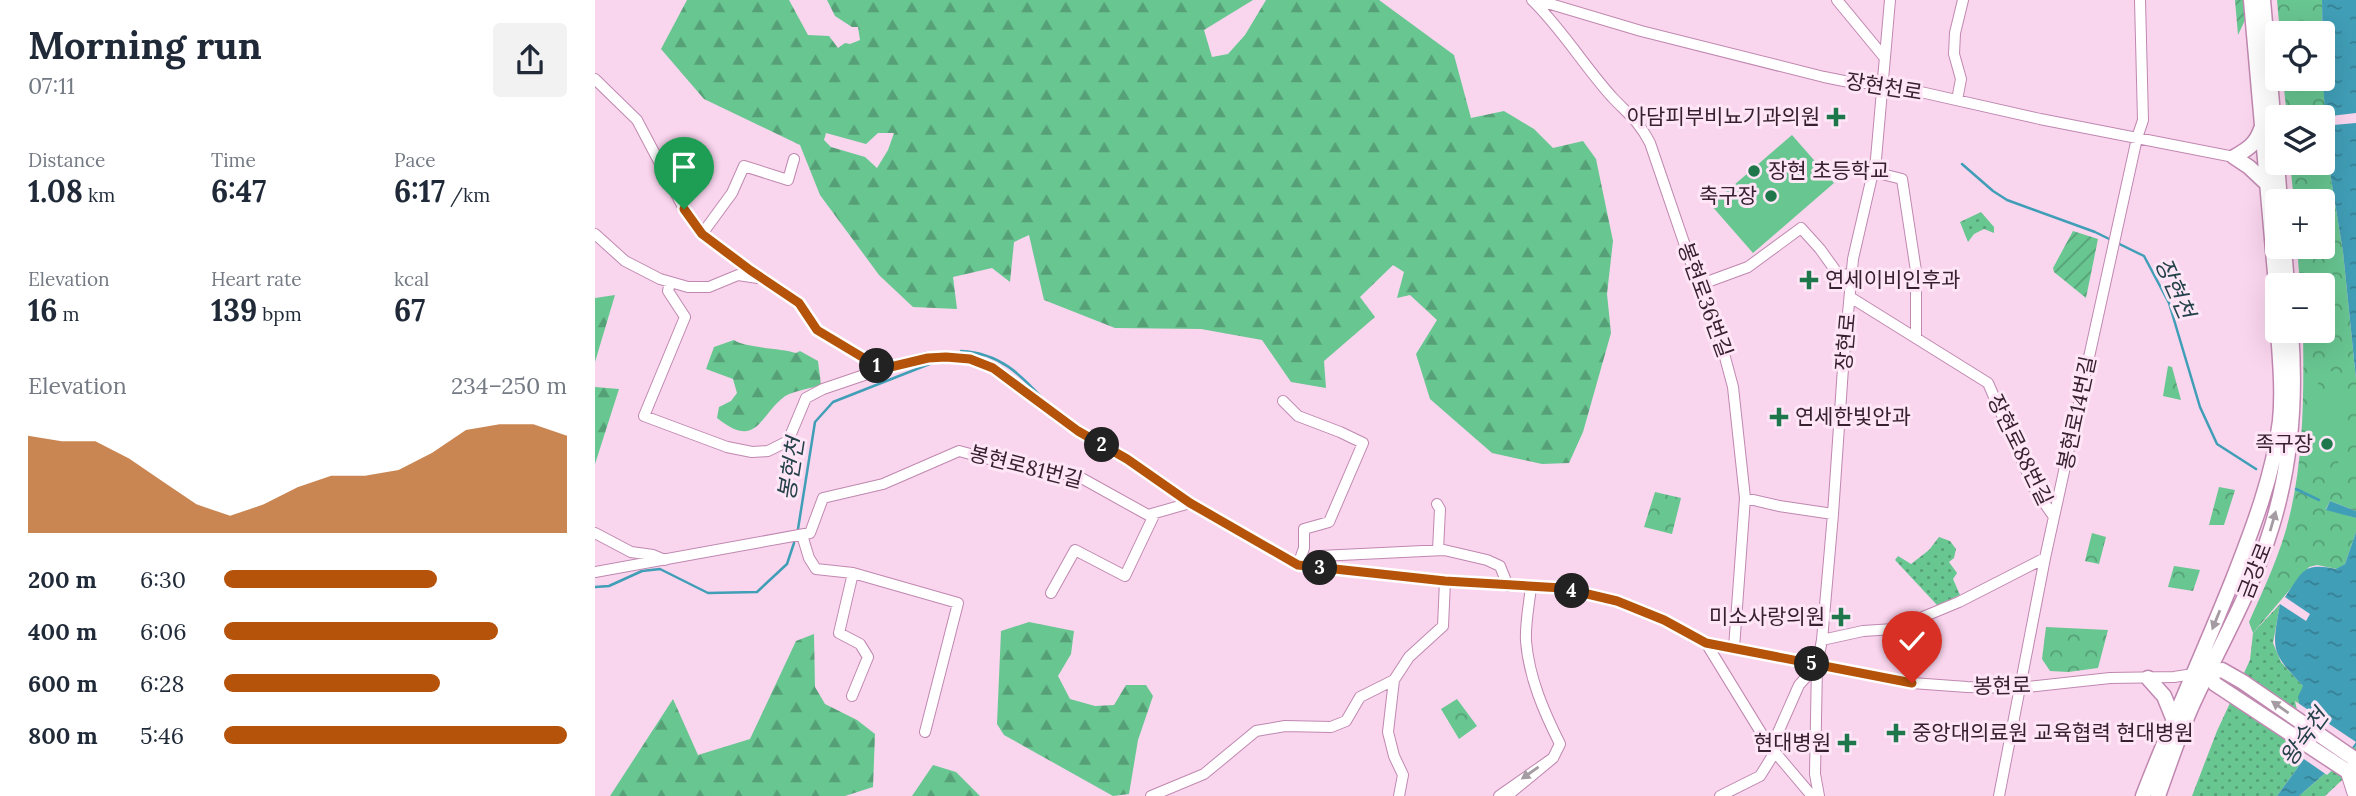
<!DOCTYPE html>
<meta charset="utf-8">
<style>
body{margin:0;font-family:Lora,"Noto Sans KR",serif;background:#f2f2f3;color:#1f2937;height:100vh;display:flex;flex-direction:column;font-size:26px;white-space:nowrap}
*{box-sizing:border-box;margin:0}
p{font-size:23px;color:#747a83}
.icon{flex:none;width:38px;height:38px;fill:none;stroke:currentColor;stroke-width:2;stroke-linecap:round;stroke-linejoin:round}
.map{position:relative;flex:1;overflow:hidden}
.drawer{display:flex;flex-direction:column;background:#fff;width:595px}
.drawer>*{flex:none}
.buttons{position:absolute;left:1670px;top:21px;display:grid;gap:14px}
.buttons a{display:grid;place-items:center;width:70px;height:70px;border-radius:7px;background:#fff;box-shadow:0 7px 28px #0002;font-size:35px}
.pin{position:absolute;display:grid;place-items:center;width:60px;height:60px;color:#fff;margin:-72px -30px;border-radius:50% 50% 50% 0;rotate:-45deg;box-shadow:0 0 7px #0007}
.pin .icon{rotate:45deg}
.km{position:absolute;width:35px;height:35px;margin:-18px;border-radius:50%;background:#222;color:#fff;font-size:19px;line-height:35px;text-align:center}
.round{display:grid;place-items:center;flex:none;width:74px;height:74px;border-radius:7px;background:#f2f2f3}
.summary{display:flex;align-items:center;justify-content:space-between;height:119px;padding:0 28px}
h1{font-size:38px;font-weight:700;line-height:52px}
.metrics{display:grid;grid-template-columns:repeat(3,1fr);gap:10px;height:119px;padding:7px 28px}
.metrics div{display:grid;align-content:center}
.metrics b{font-size:30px;font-weight:700}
.metrics small{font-size:19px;font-weight:400}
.metrics p{font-size:19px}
.chart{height:196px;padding:14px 28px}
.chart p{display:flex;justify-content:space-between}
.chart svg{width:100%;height:126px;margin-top:7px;fill:#b45309;opacity:.7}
ul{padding:0 28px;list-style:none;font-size:23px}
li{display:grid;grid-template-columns:112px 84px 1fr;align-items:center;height:52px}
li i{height:18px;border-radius:9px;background:#b45309}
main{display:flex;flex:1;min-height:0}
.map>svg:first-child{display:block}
</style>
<main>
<section class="drawer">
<div class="summary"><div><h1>Morning run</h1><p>07:11</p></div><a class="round"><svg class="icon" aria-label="share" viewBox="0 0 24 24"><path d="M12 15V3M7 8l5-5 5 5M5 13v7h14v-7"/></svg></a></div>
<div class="metrics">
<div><p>Distance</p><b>1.08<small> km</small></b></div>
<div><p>Time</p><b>6:47</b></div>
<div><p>Pace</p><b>6:17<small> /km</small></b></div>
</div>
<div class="metrics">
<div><p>Elevation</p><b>16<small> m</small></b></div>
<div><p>Heart rate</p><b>139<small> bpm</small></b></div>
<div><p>kcal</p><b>67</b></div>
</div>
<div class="chart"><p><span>Elevation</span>234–250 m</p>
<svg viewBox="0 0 160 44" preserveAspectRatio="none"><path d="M0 44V10L10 12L20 12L30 18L40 26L50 34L60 38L70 34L80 28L90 24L100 24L110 22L120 16L130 8L140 6L150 6L160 10V44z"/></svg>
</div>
<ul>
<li><b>200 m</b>6:30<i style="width:62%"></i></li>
<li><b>400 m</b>6:06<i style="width:80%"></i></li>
<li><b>600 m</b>6:28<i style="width:63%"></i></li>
<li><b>800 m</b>5:46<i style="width:100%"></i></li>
</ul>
</section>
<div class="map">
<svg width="1761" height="796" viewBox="0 0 1761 796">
<defs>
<pattern id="grass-dots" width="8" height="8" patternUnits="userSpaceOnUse" patternTransform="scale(1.75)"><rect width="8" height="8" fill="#68c691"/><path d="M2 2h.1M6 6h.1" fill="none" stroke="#56a077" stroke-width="1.8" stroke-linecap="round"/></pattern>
<pattern id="forest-firs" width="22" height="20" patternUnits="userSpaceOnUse" patternTransform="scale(1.75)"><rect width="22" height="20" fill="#68c691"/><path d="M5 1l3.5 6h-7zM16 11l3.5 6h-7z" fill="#56a077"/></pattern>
<pattern id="park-crowns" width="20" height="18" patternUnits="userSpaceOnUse" patternTransform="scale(1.75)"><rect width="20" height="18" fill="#68c691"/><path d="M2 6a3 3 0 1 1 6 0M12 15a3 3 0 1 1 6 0" fill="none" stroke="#56a077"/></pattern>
<pattern id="garden-furrows" width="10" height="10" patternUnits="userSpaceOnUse" patternTransform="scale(1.75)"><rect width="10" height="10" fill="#68c691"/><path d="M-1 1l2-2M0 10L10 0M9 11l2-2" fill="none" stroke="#56a077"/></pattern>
<pattern id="water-ripples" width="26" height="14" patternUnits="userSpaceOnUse" patternTransform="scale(1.75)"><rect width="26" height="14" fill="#409eb6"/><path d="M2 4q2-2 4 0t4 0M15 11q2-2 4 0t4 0" fill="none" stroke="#368095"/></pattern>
</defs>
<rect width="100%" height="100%" fill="#f9d5ee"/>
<!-- grass -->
<path fill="url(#grass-dots)" d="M1386,212L1399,227V233L1389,229L1379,234L1373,242L1365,222Z
M1344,537L1355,541L1361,549L1359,558L1354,562L1362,573L1358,579L1365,595L1342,605L1300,560L1303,556L1316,564L1334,550Z
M1685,604L1678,643L1686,662L1708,686L1714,752L1682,796H1597L1622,731L1655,660L1658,633Z
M1761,746V767L1730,796H1704Z"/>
<!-- forest -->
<path fill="url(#forest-firs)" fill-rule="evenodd" d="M92,0H194L213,35L234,36L243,48L250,43L255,44L265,40L263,27H257L240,16L232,0H658L609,30L617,57L633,54L650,35L671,0H784L859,55L876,118L909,111L939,129L958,148L988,141L1001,159L1018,241L1012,294L1016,333L988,432L974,463L947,464L897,453L835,399L821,354L842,320L815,295L802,298L809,272L798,265L765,297L780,317L729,361L731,388L696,382L667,340L606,329L520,328L449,300L434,235L419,242L415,282L397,268L358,277L362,309L318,307L284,275L225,195L205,145L109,99L66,49ZM231,133L271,144L283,133H299L293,150L282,168L270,157L236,147L229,140Z
M20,295L0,362V298Z
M139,340C150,348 186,348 201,353L205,351L223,361L226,385C217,388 195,392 189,397C164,416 162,450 122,418L124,407L136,401L142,393L138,379L111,369L119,347Z
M0,387L24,389L0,464Z
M434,622L479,631L476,654L463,676L475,699L500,706L519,705L531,685H551L558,696L543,740L534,794L518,796L409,735L402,724L406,631Z
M219,634L220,687L230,704L262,720L280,734L278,787L250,796H15L78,699L103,755L155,739L201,641Z
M338,765L361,772L385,796H317Z"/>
<!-- park -->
<path fill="url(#park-crowns)" d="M1682,0H1727V33H1685Z
M1727,50L1733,160L1748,252L1761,379V511L1735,501L1731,509L1761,518V532L1750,564L1742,569L1722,565L1714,567L1658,633L1654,622C1667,593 1681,563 1690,533C1709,469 1709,397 1708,331H1727V285H1705L1702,247H1727V201H1699L1695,163H1727V117H1692L1688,79H1727Z
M1573,366L1577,367L1586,400L1568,396Z
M1624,487L1640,490L1629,525H1614Z
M1060,492L1086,498L1077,534L1049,527Z
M1497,533L1511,537L1504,564L1490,561Z
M1579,566L1605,570L1598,591L1573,587Z
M1451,627L1513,630L1503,668L1473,672L1455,671L1447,659Z
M862,699L882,726L864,739L846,709Z"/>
<!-- garden -->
<path fill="url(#garden-furrows)" d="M1640,0H1650L1651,18L1643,35Z
M1478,231L1503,239L1491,298L1459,272L1458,268Z"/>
<!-- pitch -->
<path fill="#68c691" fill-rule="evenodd" d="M1197,135L1239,183L1158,253L1116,205Z
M1728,370L1743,372L1751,385V464C1744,477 1732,481 1719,473L1713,461L1714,385L1719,375ZM1732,376L1742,379L1746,389L1721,390L1724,380ZM1720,458H1744L1745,459L1740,469L1732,471L1722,467Z"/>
<!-- water -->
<path fill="url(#water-ripples)" d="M1727,0H1761V379L1748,252L1733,160L1728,80Z
M1735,501L1761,511V518L1731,510Z
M1761,532V746L1704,796H1682L1714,752L1703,697L1708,686C1675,651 1677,650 1685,604L1711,621L1715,614L1690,597C1708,572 1707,562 1741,569L1750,564Z"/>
<!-- pier -->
<path fill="#f9d5ee" d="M1761,113V123L1727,126V117Z
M1700,701L1761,742L1748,760L1732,775L1706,757L1711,751Z"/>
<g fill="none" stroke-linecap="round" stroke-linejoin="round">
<!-- stream -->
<path stroke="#409eb6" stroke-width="2.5" d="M1367,164L1398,191L1412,200L1500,232L1549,256L1574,303L1605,407L1622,444L1661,469
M366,351C405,353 425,374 450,401
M1701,489L1724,500
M203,529L220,422L238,402L337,363
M0,587L14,586L47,571L65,569L113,593L162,592L192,564L199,543"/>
<defs>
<path id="street" d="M937,0C967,29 989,66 1017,97C1034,115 1043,120 1055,143L1097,266L1120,320L1138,387L1150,498L1139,648
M942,0L1046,31L1229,77L1259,83H1286L1445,119L1639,157
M1242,0L1289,57
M0,79L42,120L89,209L107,234L154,270L204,303L222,330L287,369L333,357H351L375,359L398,367L483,431L532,459L595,503L703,565L850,581L967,588L1022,601L1069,620L1111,643L1317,683L1372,687L1424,688L1515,678L1579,677L1598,674
M1362,100L1366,79L1359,54L1360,33L1368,0
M1279,172L1307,179L1321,271V338
M0,234L30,261L65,279L93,287H114L143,275L163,278
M107,234L137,193L149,166L193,180L199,159
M75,282L73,291L90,317L49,416L132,447L157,452L173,451L193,441L211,398L228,389L287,369
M1104,285L1153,267L1206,228L1225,249L1243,274L1257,275
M1255,297L1393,383L1439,488L1459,517
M688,401L703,416L745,432L768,443L734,522L709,529V548L703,565
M1150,498L1184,506L1238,514
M842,504L845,509L843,550
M0,533L36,552L58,555L70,560
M207,535L214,558L221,569L258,573L244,633L265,644L273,657L257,696
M704,565L725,556L849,550L892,560L905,566L913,586
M0,572L215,533L228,498L288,484L364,451L443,472L481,475L553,515L595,503
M258,573L363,603L330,732
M936,587C934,605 930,624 931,641C934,678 949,712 965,744L958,758
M456,593L480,550L530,576L560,513
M1227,640L1268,631L1299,629L1364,602L1450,558
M1111,643L1173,744L1217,796
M556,796L609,774L661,731L690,726L736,727L751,721L765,697L799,680
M804,796L808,775L799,756L793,732L799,680L814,657L848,626L850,581
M904,796L958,758L912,796
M1125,796L1165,776L1180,752L1181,737L1204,685L1222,665
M1224,796L1220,774L1222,665L1227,640L1238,514L1248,368L1258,259L1281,159L1295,0
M1404,796L1450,558L1542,138L1548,120L1545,0"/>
<path id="secondary" d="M1656,0L1682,296
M1668,0L1682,161
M1666,129C1661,144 1653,149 1639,157L1654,167L1671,183
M1682,163L1685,201
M1689,247L1692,285
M1613,673L1620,684L1761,777
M1607,674L1627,670L1648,682L1761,760
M1553,678L1569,696L1578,718
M1548,796C1576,723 1609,652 1638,579C1658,528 1678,476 1685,421C1688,391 1685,361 1683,331
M1563,796C1575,763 1586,728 1601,697C1628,640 1659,586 1677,526C1696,464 1701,395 1696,331"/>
<path id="highway" d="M1755,772L1761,791"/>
</defs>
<!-- street casing -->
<use href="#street" stroke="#c088b0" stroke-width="12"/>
<!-- secondary casing -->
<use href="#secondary" stroke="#c088b0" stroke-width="17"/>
<!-- highway casing -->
<use href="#highway" stroke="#c088b0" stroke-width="20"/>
<!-- street -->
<use href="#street" stroke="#fff" stroke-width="10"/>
<!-- secondary -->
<use href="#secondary" stroke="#fff" stroke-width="14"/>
<!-- highway -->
<use href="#highway" stroke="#fff" stroke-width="18"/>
</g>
<!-- one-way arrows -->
<defs><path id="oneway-solid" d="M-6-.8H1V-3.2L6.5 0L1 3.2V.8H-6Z" transform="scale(1.75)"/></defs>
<g fill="#a59ba2">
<use href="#oneway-solid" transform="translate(1678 521) rotate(-74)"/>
<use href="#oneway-solid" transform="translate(1621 620) rotate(112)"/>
<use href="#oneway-solid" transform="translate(1685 707) rotate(-145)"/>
<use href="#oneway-solid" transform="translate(935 773) rotate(145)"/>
</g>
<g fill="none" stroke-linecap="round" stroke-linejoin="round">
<defs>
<path id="route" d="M89,209L107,234L155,270L204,303L222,330L287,369L333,358L351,357L375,359L398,368L483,431L532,459L595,503L703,565L850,581L967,588L1022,601L1069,620L1111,643L1317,683"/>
</defs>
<!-- route casing -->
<use href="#route" stroke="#fff" stroke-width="14"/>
<!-- route -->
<use href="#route" stroke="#b45309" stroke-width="9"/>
</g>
<!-- markers -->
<g fill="#1d774b" stroke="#ffe6f7" stroke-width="2.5">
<path d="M1237.5 106.5h7v7h7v7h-7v7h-7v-7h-7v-7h7z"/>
<circle cx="1159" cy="171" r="7"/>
<circle cx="1176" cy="196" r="7"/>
<path d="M1210.5 269.5h7v7h7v7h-7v7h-7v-7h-7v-7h7z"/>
<path d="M1180.5 406.5h7v7h7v7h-7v7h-7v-7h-7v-7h7z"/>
<circle cx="1732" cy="444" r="7"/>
<path d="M1242.5 606.5h7v7h7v7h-7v7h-7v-7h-7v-7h7z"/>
<path d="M1297.5 722.5h7v7h7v7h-7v7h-7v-7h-7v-7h7z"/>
<path d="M1248.5 732.5h7v7h7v7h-7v7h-7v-7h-7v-7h7z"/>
</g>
<g text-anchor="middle" stroke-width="6" stroke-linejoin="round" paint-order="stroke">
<!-- street labels -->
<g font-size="21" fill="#372131" stroke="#ffe6f7">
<text transform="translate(1289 87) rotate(9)" y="7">장현천로</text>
<text transform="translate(1110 300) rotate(70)" y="7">봉현로36번길</text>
<text transform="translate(1251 342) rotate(-85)" y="7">장현로</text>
<text transform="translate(1482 413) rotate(-78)" y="7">봉현로14번길</text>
<text transform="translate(1425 450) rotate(64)" y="7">장현로88번길</text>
<text transform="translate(431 467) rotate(14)" y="7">봉현로81번길</text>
<text transform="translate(1660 571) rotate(-69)" y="7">금강로</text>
<text transform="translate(1407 686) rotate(-1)" y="7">봉현로</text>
</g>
<!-- poi labels -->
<g font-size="21" fill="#372131" stroke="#ffe6f7" text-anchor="end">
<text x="1225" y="124">아담피부비뇨기과의원</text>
<text x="1173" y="178" text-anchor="start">장현 초등학교</text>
<text x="1162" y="203">축구장</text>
<text x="1230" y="287" text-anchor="start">연세이비인후과</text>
<text x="1200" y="424" text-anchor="start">연세한빛안과</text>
<text x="1718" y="451">족구장</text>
<text x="1230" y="624">미소사랑의원</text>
<text x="1317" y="740" text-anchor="start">중앙대의료원 교육협력 현대병원</text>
<text x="1236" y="750">현대병원</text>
</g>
<!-- water labels -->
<g font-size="23" font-style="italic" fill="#25424a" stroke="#ffe6f7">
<text transform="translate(1580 288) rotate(66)" y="8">장현천</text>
<text transform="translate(196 469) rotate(-81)" y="8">봉현천</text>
<text transform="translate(1709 737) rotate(-54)" y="8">왕숙천</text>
</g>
</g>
</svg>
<div class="buttons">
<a><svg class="icon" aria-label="locate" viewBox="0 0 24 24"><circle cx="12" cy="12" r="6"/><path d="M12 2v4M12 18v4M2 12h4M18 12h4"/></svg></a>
<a><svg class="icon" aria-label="layers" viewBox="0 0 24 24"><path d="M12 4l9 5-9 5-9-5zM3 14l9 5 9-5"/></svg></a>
<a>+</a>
<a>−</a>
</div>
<div class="pin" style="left:89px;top:209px;background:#1e9e55"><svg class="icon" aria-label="arrive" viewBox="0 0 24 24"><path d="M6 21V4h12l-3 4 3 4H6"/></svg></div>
<div class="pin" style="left:1317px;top:683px;background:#d93025"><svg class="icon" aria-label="check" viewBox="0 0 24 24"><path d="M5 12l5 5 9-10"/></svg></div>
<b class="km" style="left:282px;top:366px">1</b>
<b class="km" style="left:507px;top:445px">2</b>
<b class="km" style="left:725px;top:568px">3</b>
<b class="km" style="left:977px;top:591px">4</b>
<b class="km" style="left:1217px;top:664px">5</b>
</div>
</main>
